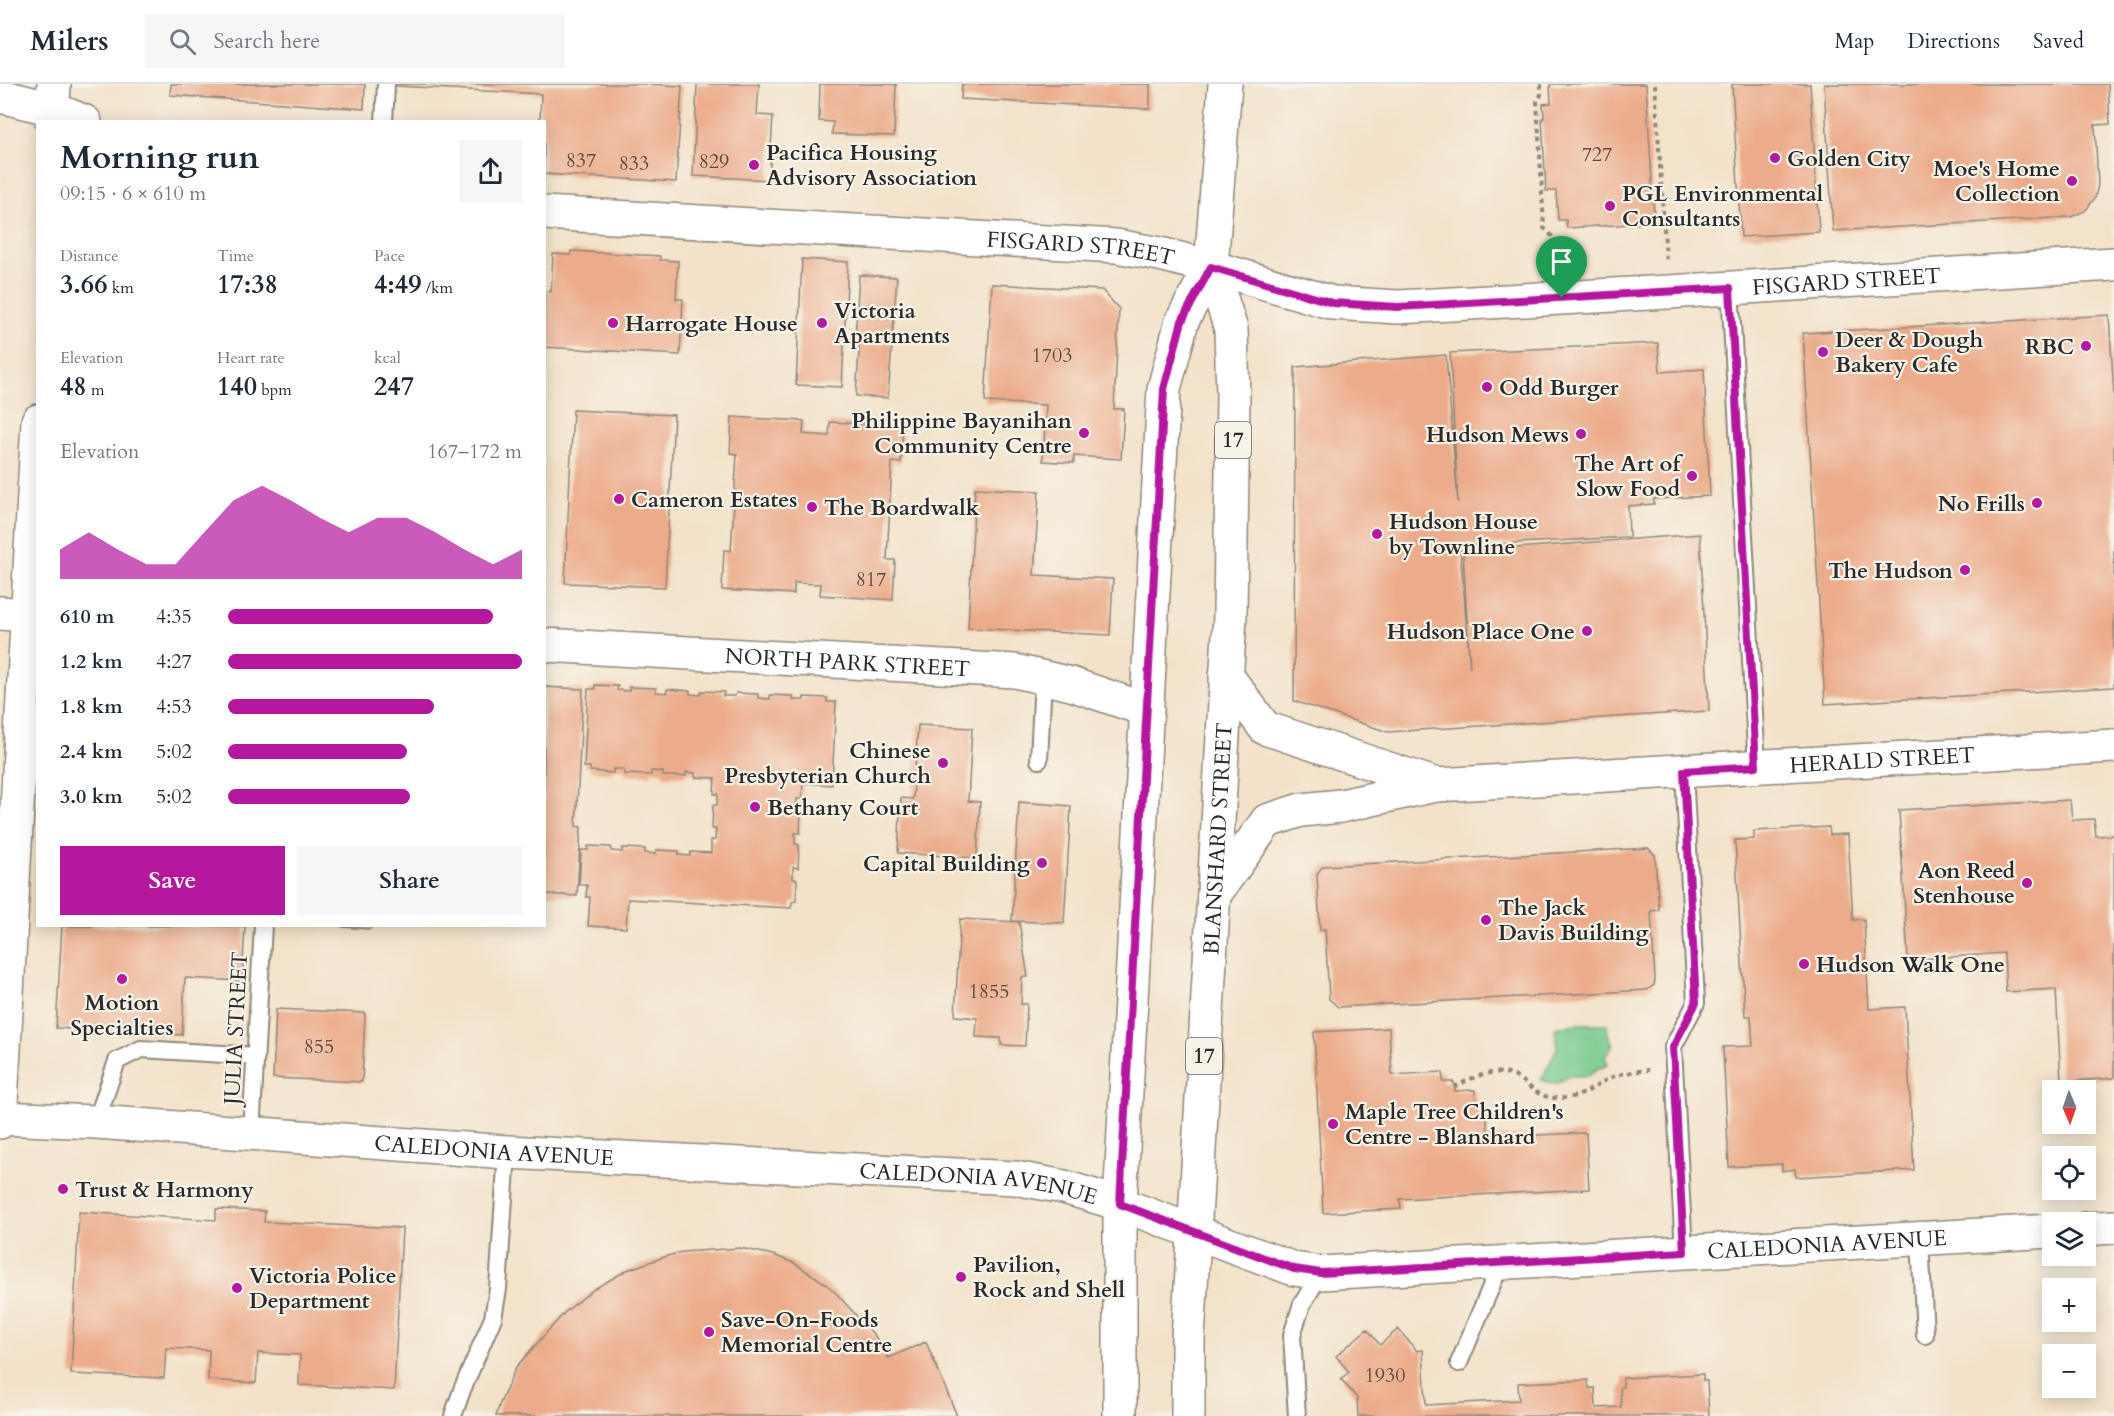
<!DOCTYPE html>
<meta charset="utf-8">
<style>
body{margin:0;font-family:Cardo,serif;background:#f6f6f7;color:#1f2937;height:100vh;display:flex;flex-direction:column;font-size:22px;white-space:nowrap}
*{box-sizing:border-box;margin:0}
p{font-size:20px;color:#747a83}
.icon{flex:none;width:33px;height:33px;fill:none;stroke:currentColor;stroke-width:2;stroke-linecap:round;stroke-linejoin:round}
.map{position:relative;flex:1;overflow:hidden}
.drawer{position:absolute;left:36px;top:36px;width:510px;height:807px;display:flex;flex-direction:column;background:#fff;border-radius:0px;box-shadow:0 3px 15px #0003}
.drawer>*{flex:none}
.needle{width:39px;rotate:178deg}
.fabs{position:absolute;left:2042px;top:996px;display:grid;gap:12px}
.fabs a{display:grid;place-items:center;width:54px;height:54px;border-radius:0px;background:#fff;box-shadow:0 3px 15px #0003;font-size:30px}
.pin{position:absolute;display:grid;place-items:center;width:51px;height:51px;color:#fff;margin:-62px -26px;border-radius:50% 50% 50% 0;rotate:-45deg;box-shadow:0 0 6px #0007}
.pin .icon{rotate:45deg}
.round{display:grid;place-items:center;flex:none;width:63px;height:63px;border-radius:0px;background:#f6f6f7}
.head{display:flex;align-items:center;justify-content:space-between;height:102px;padding:0 24px}
h1{font-size:33px;font-weight:700;line-height:45px}
.figures{display:grid;grid-template-columns:repeat(3,1fr);gap:9px;height:102px;padding:6px 24px}
.figures div{display:grid;align-content:center}
.figures b{font-size:26px;font-weight:700}
.figures small{font-size:16px;font-weight:400}
.figures p{font-size:16px}
.chart{height:168px;padding:12px 24px}
.chart p{display:flex;justify-content:space-between}
.chart svg{width:100%;height:108px;margin-top:6px;fill:#b5179e;opacity:.7}
.primary-button{display:flex;gap:12px;margin-top:auto;padding:12px 24px}
.primary-button a{flex:1;height:69px;border-radius:0px;background:#b5179e;color:#fff;font-size:24px;font-weight:700;line-height:69px;text-align:center}
.primary-button a+a{background:#f6f6f7;color:#1f2937}
ul{padding:0 24px;list-style:none;font-size:20px}
li{display:grid;grid-template-columns:96px 72px 1fr;align-items:center;height:45px}
li i{height:15px;border-radius:8px;background:#b5179e}
header{display:flex;align-items:center;gap:36px;box-sizing:border-box;height:84px;padding:0 30px;background:#fff;border-bottom:2px solid #e0e1e3}
header strong{font-size:28px}
nav{display:flex;gap:33px;margin-inline-start:auto;font-size:21px}
.search{width:420px;height:54px;background:#f6f6f7;display:flex;align-items:center;gap:15px;box-sizing:border-box;padding:0 21px;border-radius:0px;color:#747a83;font-size:22px}
.map>svg:first-child{display:block}
</style>
<header>
<strong>Milers</strong>
<div class="search"><svg class="icon" aria-label="search" viewBox="0 0 24 24"><circle cx="10" cy="10" r="6"/><path d="M15 15l6 6"/></svg>Search here</div>
<nav><a>Map</a><a>Directions</a><a>Saved</a></nav>
</header>
<div class="map">
<svg width="2114" height="1332" viewBox="0 0 2114 1332">
<rect width="100%" height="100%" fill="#f7f3e8"/>
<filter id="ink" filterUnits="userSpaceOnUse"><feTurbulence type="fractalNoise" baseFrequency=".0167" numOctaves="2"/><feDisplacementMap in="SourceGraphic" scale="12" xChannelSelector="R" yChannelSelector="G"/><feConvolveMatrix kernelMatrix="1 2 1 2 8 2 1 2 1" color-interpolation-filters="sRGB"/></filter>
<filter id="wash" filterUnits="userSpaceOnUse"><feTurbulence type="fractalNoise" baseFrequency=".008" numOctaves="4" result="noise"/><feDisplacementMap in="SourceGraphic" scale="24" xChannelSelector="R" yChannelSelector="G"/><feGaussianBlur stdDeviation="1.35" result="paint"/><feColorMatrix in="noise" values="0 0 0 0 0 0 0 0 0 0 0 0 0 0 0 0 0 1.4 0 .05"/><feComposite in="paint" operator="in"/></filter>
<g filter="url(#wash)">
<rect width="100%" height="100%" fill="#f3e2c9"/>
<!-- green -->
<path fill="#74c98c" stroke="#507a5c" stroke-width="1.5" d="M1575,940H1607L1608,950L1613,960L1605,972L1608,981L1597,985L1589,992H1570L1555,1000L1541,996L1557,964L1555,944Z"/>
<g id="blocks">
<!-- building -->
<path fill="#ecab8a" d="M171,0H365L364,25L170,11Z
M397,0H649L682,2L676,98L544,90V38H540L541,10L397,2Z
M697,0H759L757,31L773,32L769,96L693,92Z
M820,0H896L894,52L832,50L833,38L819,37Z
M962,0H1150V25L961,15Z
M1550,0H1646L1654,130L1646,131L1647,139L1567,144L1566,136H1558L1556,107H1546L1542,34H1544L1543,20L1551,19Z
M1732,0H1810L1819,148L1741,153Z
M1824,0H2108L2110,40L2095,41L2098,101L2095,114L2085,127L2071,133L1833,147Z
M571,167L660,172V176L678,177L676,215H683L680,271L544,263V207L551,208L553,170L571,171Z
M802,175L848,178L842,303L796,301Z
M859,191L897,193L888,314L856,312L860,253L855,254Z
M992,200L1102,206L1119,225L1114,325H1124L1121,375L1074,372V379L1043,377L1046,321L985,318Z
M2109,231L2114,310V603L1825,620L1803,249Z
M1658,259L1660,288L1704,285L1710,412L1654,415V420L1628,422L1629,453L1460,462L1470,584L1463,468L1700,450L1709,627L1388,648L1294,617L1295,283L1446,271L1458,419L1450,269Z
M573,326L674,331L665,503L565,499Z
M732,333L804,337L803,350L829,352L830,338L903,342L901,379L892,378L887,476H895L893,516L820,511L821,500L794,499V510L722,506L724,466L731,467L737,370L730,369Z
M975,404L1039,407L1034,491L1113,495L1110,551L968,544Z
M595,601L618,602L617,606L629,607V603L656,604V608L667,609V605L690,607V610L701,611V607L724,608L723,612H735L736,609L758,610V614L770,615V611L793,612V616H804V613L827,614V618H836L832,701L803,699L802,715H797V725L801,726L800,749H795V760L799,761L798,784L793,783V795H797L796,817L792,818L791,824L628,815L626,844L588,842L590,813H586L587,801H579L581,766H588V762L611,763V767L622,768V764L645,765V769L656,770V766L679,767V771L690,772L691,768L711,769V756H715L716,745H712L713,721H717L718,710H714L715,694L695,693V689L686,688V692H663V688L651,687V691L624,690V685H613V689L590,687V683H584L588,605H595Z
M544,603L583,605L576,742L581,743L577,812L544,810Z
M918,641L972,644L968,717L980,718L977,774L898,769L901,714L913,715Z
M2070,716L2072,736L2094,735L2096,752L2114,751V994L2061,998L2056,905L2006,908L2004,869L1908,876L1899,726Z
M1019,718L1071,722L1064,839L1012,837Z
M1829,743L1830,751L1848,750L1853,836L1864,835L1869,925L1905,923L1914,1086L1796,1093L1795,1085L1782,1087V1080L1729,1083L1723,963L1753,962L1751,932H1745L1735,756L1754,755V747Z
M1648,764L1655,771L1659,826L1651,827L1655,896L1654,901L1647,906L1338,923L1329,915L1325,845L1320,846L1317,790L1321,784L1325,782Z
M960,835L1019,838L1028,893H1022L1021,920H1027L1025,962L1001,961V954L976,953L977,934L955,932Z
M62,842H245L242,897L185,894L182,951L56,944Z
M342,842H371L370,845L342,843Z
M276,925L365,929L362,998L273,994Z
M1389,944L1392,991L1443,988V998H1454L1455,1007L1475,1006L1476,1019H1486L1488,1053L1586,1049L1589,1105L1400,1115L1401,1125L1323,1129L1314,948Z
M216,1125L265,1127L264,1138L402,1144L394,1306L299,1301L300,1271L258,1269L256,1299L208,1296L209,1266L166,1264L164,1294L71,1290L79,1128L216,1136Z
M740,1164L773,1171L794,1179L822,1197L835,1208L875,1252L888,1274L926,1258L957,1332H496L500,1319L516,1283L565,1228L594,1205L627,1186L667,1172L682,1168Z
M1367,1245L1380,1261L1398,1245L1417,1267L1423,1266L1426,1321L1519,1316L1518,1299L1588,1296L1589,1304H1595L1596,1324L1621,1323L1620,1303H1623V1294L1703,1290V1297H1707L1709,1332H1358L1357,1314L1341,1295L1349,1288L1336,1272Z"/>
</g>
</g>
<g filter="url(#ink)">
<use href="#blocks" fill-opacity="0" stroke="#8f867a" stroke-width="1.5"/>
<g fill="none" stroke-linecap="round" stroke-linejoin="round">
<defs>
<path id="service" d="M384,38L386,0
M1730,204L1757,682
M1039,676L1043,593
M96,1038L117,977L141,965L256,972
M251,1049L263,842
M1920,1155L1925,1251
M1684,1168L1673,963L1696,919L1684,687
M1459,1279L1501,1179
M453,1332L462,1306L493,1234L498,1205L507,1068
M1297,1332L1292,1251L1302,1220L1321,1189"/>
<g id="minor">
<path d="M0,12L53,25"/>
<path d="M0,529L38,532"/>
<path id="s1" d="M544,561L1015,587L1071,600L1147,626"/>
</g>
<g id="tertiary">
<path d="M53,25L85,38"/>
<path id="s2" d="M544,129L1116,162L1160,170L1211,183L1333,219L1398,223L1668,208L2114,180"/>
<path id="s3" d="M1436,701L2114,662"/>
<path id="s4" d="M0,1034L96,1038L507,1068L1015,1094L1064,1103L1120,1120L1294,1185L1321,1189L2052,1147"/>
<path d="M2085,1145L2114,1143"/>
</g>
<path id="secondary" d="M52,38L54,0
M0,1038L38,337"/>
<g id="primary">
<path d="M1226,591L1265,644L1434,700"/>
<path d="M1214,811L1267,737L1301,726L1341,722L1436,701"/>
<path d="M1120,1332V1120L1164,305L1182,237L1211,183"/>
<path id="s5" d="M1188,1332V1255L1230,532L1233,311L1231,245L1211,183L1225,0"/>
</g>
</defs>
<!-- service casing -->
<use href="#service" stroke="#8f867a" stroke-width="20"/>
<!-- minor casing -->
<use href="#minor" stroke="#8f867a" stroke-width="36"/>
<!-- tertiary casing -->
<use href="#tertiary" stroke="#8f867a" stroke-width="36"/>
<!-- secondary casing -->
<use href="#secondary" stroke="#8f867a" stroke-width="36"/>
<!-- primary casing -->
<use href="#primary" stroke="#8f867a" stroke-width="36"/>
<!-- path -->
<path stroke="#8f867a" stroke-width="4" stroke-dasharray="4.5 4.5" stroke-linecap="butt" d="M1541,0V11L1537,17L1544,144L1558,158L1559,181
M1655,0L1666,176
M1454,1003C1478,991 1500,980 1524,998C1534,1007 1542,1014 1557,1014C1583,1014 1587,1007 1608,995C1621,989 1635,987 1649,986"/>
<!-- service -->
<use href="#service" stroke="#fff" stroke-width="16"/>
<!-- minor -->
<use href="#minor" stroke="#fff" stroke-width="33"/>
<!-- tertiary -->
<use href="#tertiary" stroke="#fff" stroke-width="33"/>
<!-- secondary -->
<use href="#secondary" stroke="#fff" stroke-width="33"/>
<!-- primary -->
<use href="#primary" stroke="#fff" stroke-width="33"/>
</g>
</g>
<g fill="none" stroke-linecap="round" stroke-linejoin="round" filter="url(#ink)">
<defs>
<path id="route" d="M1211,183L1333,219L1398,223L1730,204L1756,682L1684,687L1696,919L1673,963L1684,1168L1321,1189L1294,1185L1120,1120L1164,305L1182,237Z"/>
</defs>
<!-- route casing -->
<use href="#route" stroke="#fff" stroke-width="12"/>
<!-- route -->
<use href="#route" stroke="#b5179e" stroke-width="8"/>
</g>
<!-- markers -->
<g fill="#b5179e" stroke="#f7f3e8" stroke-width="2">
<circle cx="1775" cy="74" r="6"/>
<circle cx="754" cy="81" r="6"/>
<circle cx="2072" cy="97" r="6"/>
<circle cx="1610" cy="122" r="6"/>
<circle cx="613" cy="239" r="6"/>
<circle cx="822" cy="239" r="6"/>
<circle cx="2086" cy="262" r="6"/>
<circle cx="1823" cy="268" r="6"/>
<circle cx="1487" cy="303" r="6"/>
<circle cx="1084" cy="349" r="6"/>
<circle cx="1581" cy="350" r="6"/>
<circle cx="1692" cy="392" r="6"/>
<circle cx="619" cy="415" r="6"/>
<circle cx="2037" cy="419" r="6"/>
<circle cx="812" cy="423" r="6"/>
<circle cx="1377" cy="450" r="6"/>
<circle cx="1965" cy="486" r="6"/>
<circle cx="1587" cy="547" r="6"/>
<circle cx="943" cy="679" r="6"/>
<circle cx="755" cy="723" r="6"/>
<circle cx="1042" cy="779" r="6"/>
<circle cx="2027" cy="799" r="6"/>
<circle cx="1486" cy="836" r="6"/>
<circle cx="1804" cy="880" r="6"/>
<circle cx="122" cy="895" r="6"/>
<circle cx="1333" cy="1040" r="6"/>
<circle cx="63" cy="1105" r="6"/>
<circle cx="961" cy="1193" r="6"/>
<circle cx="237" cy="1204" r="6"/>
<circle cx="709" cy="1248" r="6"/>
</g>
<g text-anchor="middle" stroke-width="4.5" stroke-linejoin="round" paint-order="stroke">
<!-- number labels -->
<g font-size="20" fill="#5b4b43">
<text x="1597" y="77">727</text>
<text x="581" y="83">837</text>
<text x="714" y="84">829</text>
<text x="634" y="86">833</text>
<text x="1052" y="278">1703</text>
<text x="871" y="502">817</text>
<text x="989" y="914">1855</text>
<text x="319" y="969">855</text>
<text x="1385" y="1298">1930</text>
</g>
<!-- shield labels -->
<g fill="#f7f3e8" stroke="#686764" stroke-width="1.5">
<rect x="1215" y="338" width="36" height="36" rx="4.5"/>
<rect x="1186" y="954" width="36" height="36" rx="4.5"/>
</g>
<g font-size="21" font-weight="bold" fill="#2b2b2b">
<text x="1233" y="363">17</text>
<text x="1204" y="979">17</text>
</g>
<!-- poi labels -->
<g font-size="22" font-weight="bold" fill="#2b2b2b" stroke="#f7f3e8" text-anchor="start">
<text x="766" y="76">Pacifica Housing<tspan x="766" dy="25">Advisory Association</tspan></text>
<text x="1787" y="82">Golden City</text>
<text x="2060" y="92" text-anchor="end">Moe's Home<tspan x="2060" dy="25">Collection</tspan></text>
<text x="1622" y="117">PGL Environmental<tspan x="1622" dy="25">Consultants</tspan></text>
<text x="834" y="234">Victoria<tspan x="834" dy="25">Apartments</tspan></text>
<text x="625" y="247">Harrogate House</text>
<text x="1835" y="263">Deer &amp; Dough<tspan x="1835" dy="25">Bakery Cafe</tspan></text>
<text x="2074" y="270" text-anchor="end">RBC</text>
<text x="1499" y="311">Odd Burger</text>
<text x="1072" y="344" text-anchor="end">Philippine Bayanihan<tspan x="1072" dy="25">Community Centre</tspan></text>
<text x="1569" y="358" text-anchor="end">Hudson Mews</text>
<text x="1680" y="387" text-anchor="end">The Art of<tspan x="1680" dy="25">Slow Food</tspan></text>
<text x="631" y="423">Cameron Estates</text>
<text x="2025" y="427" text-anchor="end">No Frills</text>
<text x="824" y="431">The Boardwalk</text>
<text x="1389" y="445">Hudson House<tspan x="1389" dy="25">by Townline</tspan></text>
<text x="1953" y="494" text-anchor="end">The Hudson</text>
<text x="1575" y="555" text-anchor="end">Hudson Place One</text>
<text x="931" y="674" text-anchor="end">Chinese<tspan x="931" dy="25">Presbyterian Church</tspan></text>
<text x="767" y="731">Bethany Court</text>
<text x="1030" y="787" text-anchor="end">Capital Building</text>
<text x="2015" y="794" text-anchor="end">Aon Reed<tspan x="2015" dy="25">Stenhouse</tspan></text>
<text x="1498" y="831">The Jack<tspan x="1498" dy="25">Davis Building</tspan></text>
<text x="1816" y="888">Hudson Walk One</text>
<text x="122" y="926" text-anchor="middle">Motion<tspan x="122" dy="25">Specialties</tspan></text>
<text x="1345" y="1035">Maple Tree Children's<tspan x="1345" dy="25">Centre - Blanshard</tspan></text>
<text x="75" y="1113">Trust &amp; Harmony</text>
<text x="973" y="1188">Pavilion,<tspan x="973" dy="25">Rock and Shell</tspan></text>
<text x="249" y="1199">Victoria Police<tspan x="249" dy="25">Department</tspan></text>
<text x="721" y="1243">Save-On-Foods<tspan x="721" dy="25">Memorial Centre</tspan></text>
</g>
<!-- street labels -->
<g font-size="22" fill="#2b2b2b" stroke="#f7f3e8">
<text dy="8" stroke="none"><textPath href="#s2" startOffset="538">FISGARD STREET</textPath></text>
<text dy="8" stroke="none"><textPath href="#s2" startOffset="1312">FISGARD STREET</textPath></text>
<text dy="8" stroke="none"><textPath href="#s1" startOffset="304">NORTH PARK STREET</textPath></text>
<text dy="8" stroke="none"><textPath href="#s3" startOffset="447">HERALD STREET</textPath></text>
<text dy="8" stroke="none"><textPath href="#s5" startOffset="578">BLANSHARD STREET</textPath></text>
<text transform="translate(235 944) rotate(-87)" y="8">JULIA STREET</text>
<text dy="8" stroke="none"><textPath href="#s4" startOffset="495">CALEDONIA AVENUE</textPath></text>
<text dy="8" stroke="none"><textPath href="#s4" startOffset="981">CALEDONIA AVENUE</textPath></text>
<text dy="8" stroke="none"><textPath href="#s4" startOffset="1845">CALEDONIA AVENUE</textPath></text>
</g>
</g>
</svg>
<div class="fabs">
<a><svg class="needle" viewBox="-14 -14 28 28"><path d="M0-13l5 13h-10z" fill="#e53935"/><path d="M0 13l5-13h-10z" fill="#747a83"/></svg></a>
<a><svg class="icon" aria-label="locate" viewBox="0 0 24 24"><circle cx="12" cy="12" r="6"/><path d="M12 2v4M12 18v4M2 12h4M18 12h4"/></svg></a>
<a><svg class="icon" aria-label="layers" viewBox="0 0 24 24"><path d="M12 4l9 5-9 5-9-5zM3 14l9 5 9-5"/></svg></a>
<a>+</a>
<a>−</a>
</div>
<div class="pin" style="left:1562px;top:214px;background:#1e9e55"><svg class="icon" aria-label="arrive" viewBox="0 0 24 24"><path d="M6 21V4h12l-3 4 3 4H6"/></svg></div>
<section class="drawer">
<div class="head"><div><h1>Morning run</h1><p>09:15 · 6 × 610 m</p></div><a class="round"><svg class="icon" aria-label="share" viewBox="0 0 24 24"><path d="M12 15V3M7 8l5-5 5 5M5 13v7h14v-7"/></svg></a></div>
<div class="figures">
<div><p>Distance</p><b>3.66<small> km</small></b></div>
<div><p>Time</p><b>17:38</b></div>
<div><p>Pace</p><b>4:49<small> /km</small></b></div>
</div>
<div class="figures">
<div><p>Elevation</p><b>48<small> m</small></b></div>
<div><p>Heart rate</p><b>140<small> bpm</small></b></div>
<div><p>kcal</p><b>247</b></div>
</div>
<div class="chart"><p><span>Elevation</span>167–172 m</p>
<svg viewBox="0 0 160 44" preserveAspectRatio="none"><path d="M0 44V32L10 25L20 32L30 38L40 38L50 25L60 12L70 6L80 12L90 19L100 25L110 19L120 19L130 25L140 32L150 38L160 32V44z"/></svg>
</div>
<ul>
<li><b>610 m</b>4:35<i style="width:90%"></i></li>
<li><b>1.2 km</b>4:27<i style="width:100%"></i></li>
<li><b>1.8 km</b>4:53<i style="width:70%"></i></li>
<li><b>2.4 km</b>5:02<i style="width:61%"></i></li>
<li><b>3.0 km</b>5:02<i style="width:62%"></i></li>
</ul>
<div class="primary-button"><a>Save</a><a>Share</a></div>
</section>
</div>
